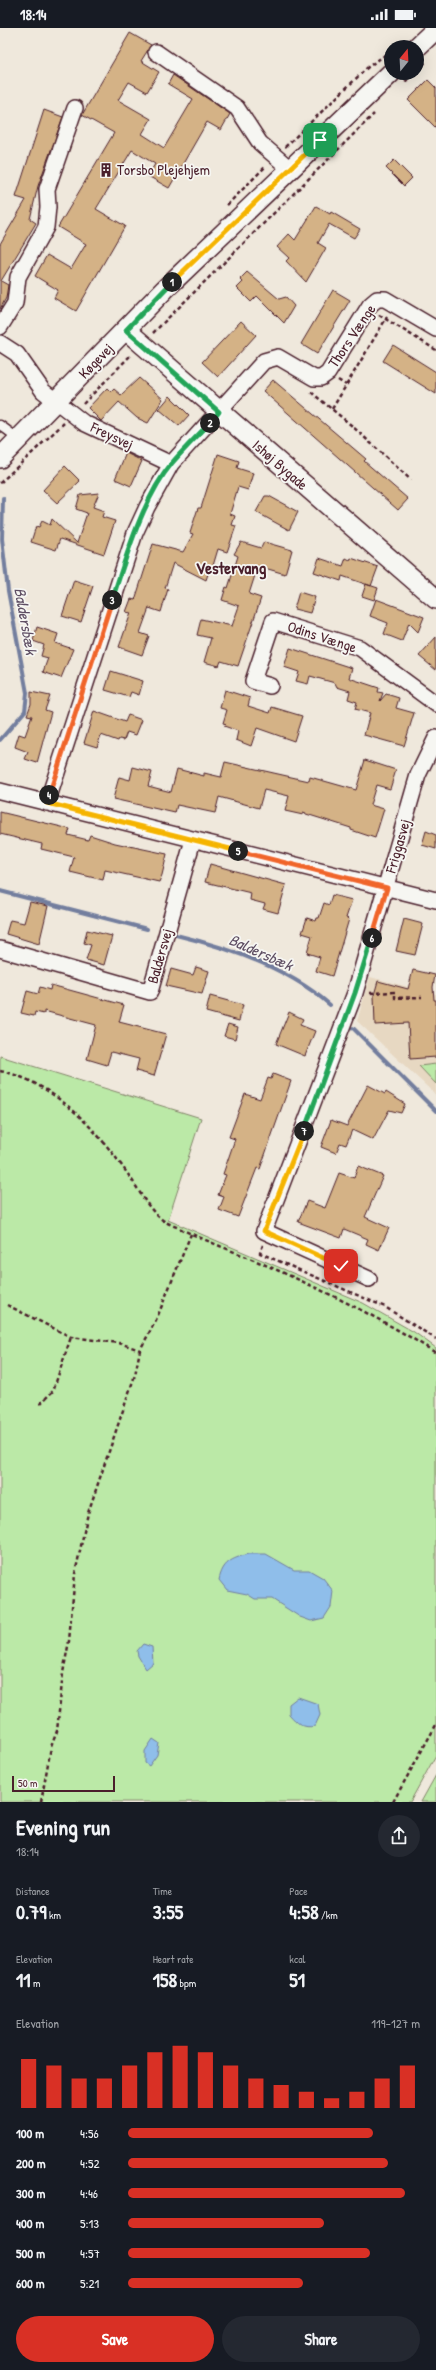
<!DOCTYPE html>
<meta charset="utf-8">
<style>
body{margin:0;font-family:"Patrick Hand",sans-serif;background:#242831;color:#f1f3f6;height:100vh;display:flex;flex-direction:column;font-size:15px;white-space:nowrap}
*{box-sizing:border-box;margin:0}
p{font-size:13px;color:#9ea1a6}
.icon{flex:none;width:22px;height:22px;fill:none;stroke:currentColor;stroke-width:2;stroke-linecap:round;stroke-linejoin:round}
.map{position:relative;height:1774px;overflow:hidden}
.details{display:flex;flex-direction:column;background:#171b24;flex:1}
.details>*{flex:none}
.needle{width:26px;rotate:18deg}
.tools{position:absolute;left:384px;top:12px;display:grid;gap:8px}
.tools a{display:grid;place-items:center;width:40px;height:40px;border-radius:50%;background:#171b24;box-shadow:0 4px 16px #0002;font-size:20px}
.scale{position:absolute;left:12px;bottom:10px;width:103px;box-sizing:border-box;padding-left:4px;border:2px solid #4a1f2b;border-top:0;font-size:11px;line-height:14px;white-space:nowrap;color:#4a1f2b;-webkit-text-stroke:3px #f6f6f2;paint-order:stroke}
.pin{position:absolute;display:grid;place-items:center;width:34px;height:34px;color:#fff;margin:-17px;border-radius:8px;box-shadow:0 2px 6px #0006}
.km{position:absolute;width:20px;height:20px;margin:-10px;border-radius:50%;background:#222;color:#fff;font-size:11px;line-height:20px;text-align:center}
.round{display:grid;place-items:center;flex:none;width:42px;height:42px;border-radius:21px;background:#242831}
.overview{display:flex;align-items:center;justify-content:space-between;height:68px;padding:0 16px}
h1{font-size:22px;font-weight:700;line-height:30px}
.figures{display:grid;grid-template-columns:repeat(3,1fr);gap:6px;height:68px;padding:4px 16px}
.figures div{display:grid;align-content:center}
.figures b{font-size:20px;font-weight:700}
.figures small{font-size:11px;font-weight:400}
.figures p{font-size:11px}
.chart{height:112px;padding:8px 16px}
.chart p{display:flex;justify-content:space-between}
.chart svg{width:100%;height:72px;margin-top:4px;stroke:#d93025;stroke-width:6}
.button{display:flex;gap:8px;margin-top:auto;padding:8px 16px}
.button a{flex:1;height:46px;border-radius:24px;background:#d93025;color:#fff;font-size:16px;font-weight:700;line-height:46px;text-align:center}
.button a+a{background:#242831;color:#f1f3f6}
ul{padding:0 16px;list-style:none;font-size:13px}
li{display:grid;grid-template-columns:64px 48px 1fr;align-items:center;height:30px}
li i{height:10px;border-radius:5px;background:#d93025}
.status{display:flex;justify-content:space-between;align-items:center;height:28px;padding:0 20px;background:#171b24;direction:ltr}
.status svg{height:11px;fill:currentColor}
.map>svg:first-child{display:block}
</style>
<div class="status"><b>18:14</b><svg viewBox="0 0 49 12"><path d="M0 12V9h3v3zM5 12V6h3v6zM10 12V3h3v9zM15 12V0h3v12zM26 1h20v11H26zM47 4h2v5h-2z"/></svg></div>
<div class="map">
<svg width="436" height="1774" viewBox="0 0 436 1774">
<rect width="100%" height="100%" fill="#efe8dc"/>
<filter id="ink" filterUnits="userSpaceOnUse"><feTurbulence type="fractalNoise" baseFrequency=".025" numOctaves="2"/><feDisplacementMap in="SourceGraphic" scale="8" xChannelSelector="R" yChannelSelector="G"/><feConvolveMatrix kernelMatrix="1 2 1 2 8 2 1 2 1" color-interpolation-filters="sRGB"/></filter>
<g filter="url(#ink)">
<!-- built -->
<path fill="#e7d8c2" d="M370,949L436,966V1067L357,993Z"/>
<!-- green -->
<path fill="#bbe9a7" stroke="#828469" d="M0,1028L201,1090L168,1192L363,1275L414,1304L436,1320V1727L410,1774H0Z
M436,1036V1056L419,1038Z
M436,1747V1774H421Z"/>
<!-- water -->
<path fill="#8fbeea" stroke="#737e9e" d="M248,1526H266L294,1542H309L323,1550L333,1563L331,1579L324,1590L311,1593L300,1589L272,1571H255L247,1566L227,1562L219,1552C223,1534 231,1531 248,1526Z
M143,1616L152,1619L153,1635L146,1641L138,1628L137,1623Z
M298,1669L318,1676L320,1687L315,1698C303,1701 297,1695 289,1686V1676Z
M153,1711L159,1715L157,1727L149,1738L145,1735V1723Z"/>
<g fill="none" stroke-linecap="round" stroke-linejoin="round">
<!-- stream -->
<path stroke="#737e9e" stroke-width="4" d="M0,712L25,683L27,665L8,563L2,511L3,470
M0,863L147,901
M176,907C230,920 289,940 330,977
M353,1000L436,1083"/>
</g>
<!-- building -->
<path fill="#d4b286" stroke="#4a1f2b" d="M130,5L151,17L141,33L159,44L147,64L129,54L118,72L151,91L142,106L164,120L193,71L168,56L173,47L230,86L221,102L207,94L169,160L148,148L155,136L132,122L96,181L125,198L76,283L54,270L58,262L35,248L47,227L71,241L86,216L58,199L114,105L82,87Z
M428,52L436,60V100L408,72Z
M44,82L63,89L38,158L30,191L36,195L1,253L8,257L6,270L0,281V216L26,172L16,169Z
M394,132L412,150L404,158L386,140Z
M316,178L330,186L331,184L360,201L354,210L329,196L318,215L326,220L306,254L286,233L289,230L277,219L289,206L295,212Z
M247,244L279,271L286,269L294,278L284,295L257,268L251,274L237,260L243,254L240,251Z
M333,262L350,272L317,326L301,316Z
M241,293L256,307L218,349L202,334Z
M393,317L436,344V366L383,333Z
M139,350L163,371L148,395L137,390L119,374L101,393L88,380L107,360L111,364L114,361L121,367Z
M273,352L366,431L364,433L408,471L398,482L263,363Z
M170,368L189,387L179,398L159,381Z
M126,425L142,433L131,458L115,451Z
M218,426L239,433L237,440L253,445L248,462L238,459L230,486L235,488L232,497L236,498L227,524L218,521L212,541L210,540L206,552L173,535L165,560L168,561L161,584L149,580L140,605L149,608L142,627L119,619L131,585L126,584L131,571L135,572L153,516L183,524L193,506L190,505L198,480H201Z
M65,438L80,453L57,475L43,462Z
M99,465L93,479L104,483L102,489L115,493L104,526L60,511L56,522L31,514L36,498L39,499L42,493L50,497L52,491L77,515L87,485L76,481L80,467Z
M265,468H269L298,484L289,502L256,484Z
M241,514L261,520L264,514L292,522L285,546L258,538L249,566L261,570L238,638L221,633L219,638L204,634L211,610L197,607L201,591L232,598L239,578L222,572L226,559L228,560L238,528L234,526Z
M319,530L343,538L346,530L350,532L351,530L378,539L371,558L342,548L341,553L314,544Z
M74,552L93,558L81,594L62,588Z
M366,556L378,560L374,572L362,568Z
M299,564L315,569L310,585L294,581Z
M376,571L424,589L418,604L409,595L402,613L384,606L388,595L370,588Z
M37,599L58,606L55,615L73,621L61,650L43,644L48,630L41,628L44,617L33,613Z
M436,609V642L419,628Z
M290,620L352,640L349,650L379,660L378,664L383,665L380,673L386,666L399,670L396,680L414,685L404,718L364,707L370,685L355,681L357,674L348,671L350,663L337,659L335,655L310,648L308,656L296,653L299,644L284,639Z
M111,643L143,653L139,667L131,664L129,669L105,662Z
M225,662L250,670L248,678L270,685L272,679L302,688L294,713L257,700L251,718L236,712L238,703L224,698L226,696L223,695L227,682L220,680Z
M31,664L50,668L45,682L51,684L37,735L25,731L28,724L15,719L19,706L25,708L32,688L27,687L31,676Z
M94,683L125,694L128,687L142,692L136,707L127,704L124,712L119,711L118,713L101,707L97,719L84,715Z
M365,732L396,742L390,761L376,757L370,777L384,781L375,810L351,802V800L303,785V787L285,783L289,768L264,762L259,780L219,769L215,785L177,777L175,785L113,771L119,749L130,752L133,739L152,744L148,758L171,764L177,741L204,748V745L221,749L225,734L309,753L310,749L356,762Z
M0,784L70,801L68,807L88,812L90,807L115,815L167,826L162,847L159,854L105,842L103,852L70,844L74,829L41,821L42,816L0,806Z
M426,803L436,807V821L422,817Z
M210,836L286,857L278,885L263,881L265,876L250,872L251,865L205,854Z
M332,867L352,872L346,890L349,891L332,948L316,943L320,929L307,925L312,908L302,905L307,890L316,893L317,890H319L324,875L329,877Z
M30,874L48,878L39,916L6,906L10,892L24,895Z
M404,891L423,896L415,927L396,923Z
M87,902L112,908L104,937L86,932L91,917L84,915Z
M196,939L209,943L202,966L166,958L171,941L193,947Z
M413,942L435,947L433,959L434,972H436V1029L410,1031L408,995L375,997L374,967L378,953L408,961Z
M51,957L124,977L119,994L166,1006L154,1048L136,1043L139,1031L111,1024L107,1037L87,1031L96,997L44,983V986L35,984L34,988L21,985L27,963L38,966L40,959L50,962Z
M210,968L243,977L239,993L206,984Z
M289,984L303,991L300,997L315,1003L305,1028L276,1016Z
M228,996L238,999L235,1011L224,1008Z
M273,1046L291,1053L260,1141L257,1140L238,1189L219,1182L224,1169L218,1167L226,1147L223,1146L235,1111L229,1109L245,1066L260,1071L268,1050L271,1051Z
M368,1057L385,1066L386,1064L405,1076L401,1085L389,1082L373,1112L352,1102L346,1117L340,1115L336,1125L321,1119L331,1092L347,1098Z
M358,1138L383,1148L365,1189L389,1200L379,1222L366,1216L368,1211L344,1201L341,1210L298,1194L307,1173L325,1180L339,1145L354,1150Z"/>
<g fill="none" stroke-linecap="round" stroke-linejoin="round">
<defs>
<path id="service" d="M0,397L19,411"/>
<path id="minor" d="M156,24L237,80L260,115L290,141
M0,299L15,275L18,249L46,199L48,179L47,161L75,80
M0,315L17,326L43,363L84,395L171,436
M270,658L253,653L273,593L360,620L436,676
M0,763L436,872
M47,775L135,505L147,479L171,436L264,333L278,329L314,350H321L328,345L370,277L377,271H385L436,301
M0,921L150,964L193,812
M369,1251L264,1203L355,965L418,747L436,710"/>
<path id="tertiary" d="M417,19L436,1
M126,302L436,571
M0,430L165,261L391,45"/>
</defs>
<!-- service casing -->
<use href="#service" stroke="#4a1f2b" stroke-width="11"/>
<!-- minor casing -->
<use href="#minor" stroke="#4a1f2b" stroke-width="18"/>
<!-- tertiary casing -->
<use href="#tertiary" stroke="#4a1f2b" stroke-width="22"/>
<!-- path -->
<path stroke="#4a1f2b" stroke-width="2.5" stroke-dasharray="4 3" stroke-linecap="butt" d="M396,19L402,13
M417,42L427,33
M405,54L414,45
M285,119L368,39L391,23
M227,177L266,138
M379,287L436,322
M153,305L374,86
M338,352L346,357
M311,364L351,397L411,452
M83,376L131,327
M332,381L387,289
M0,455L64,395
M370,965L395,964V970L422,969
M0,1043C53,1053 98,1103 127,1145C138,1159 145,1177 159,1189C165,1195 175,1198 183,1202C209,1214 235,1224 261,1235C321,1261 381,1290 436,1325
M263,1217L260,1225L385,1279L436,1311
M7,1277L71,1309L119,1315L140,1322
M40,1376L53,1363L71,1309
M41,1774L51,1719L57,1703L63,1645L69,1613L75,1546L88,1485L135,1347L140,1322L156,1292L191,1206
M393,1774L436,1697"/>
<!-- service -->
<use href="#service" stroke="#f6f6f2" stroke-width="8"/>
<!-- minor -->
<use href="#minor" stroke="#f6f6f2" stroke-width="15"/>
<!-- tertiary -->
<use href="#tertiary" stroke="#f6f6f2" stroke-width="19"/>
</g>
</g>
<g fill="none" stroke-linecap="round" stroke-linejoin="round" filter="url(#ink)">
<defs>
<path id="split-1" d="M172,254L320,112"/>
<path id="split-2" d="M172,254L126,302L219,384L210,395"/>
<path id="split-3" d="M112,572C126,529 143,470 172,435C184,421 197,408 210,395"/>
<path id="split-4" d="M49,767L112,572"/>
<path id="split-5" d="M49,767L47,775L238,823"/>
<path id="split-6" d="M238,823L387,860L372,910"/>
<path id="split-7" d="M304,1103L355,965L372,910"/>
<path id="split-8" d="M304,1103L264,1203L341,1238"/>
</defs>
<!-- split-1 casing -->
<use href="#split-1" stroke="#fff" stroke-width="8"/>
<!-- split-2 casing -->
<use href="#split-2" stroke="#fff" stroke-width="8"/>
<!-- split-3 casing -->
<use href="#split-3" stroke="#fff" stroke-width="8"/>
<!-- split-4 casing -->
<use href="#split-4" stroke="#fff" stroke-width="8"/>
<!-- split-5 casing -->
<use href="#split-5" stroke="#fff" stroke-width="8"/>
<!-- split-6 casing -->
<use href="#split-6" stroke="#fff" stroke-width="8"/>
<!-- split-7 casing -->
<use href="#split-7" stroke="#fff" stroke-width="8"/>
<!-- split-8 casing -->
<use href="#split-8" stroke="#fff" stroke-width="8"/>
<!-- split-1 -->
<use href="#split-1" stroke="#f5b400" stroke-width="5"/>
<!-- split-2 -->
<use href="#split-2" stroke="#22a559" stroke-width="5"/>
<!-- split-3 -->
<use href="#split-3" stroke="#22a559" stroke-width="5"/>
<!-- split-4 -->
<use href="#split-4" stroke="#f0652b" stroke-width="5"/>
<!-- split-5 -->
<use href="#split-5" stroke="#f5b400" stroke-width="5"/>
<!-- split-6 -->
<use href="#split-6" stroke="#f0652b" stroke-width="5"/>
<!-- split-7 -->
<use href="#split-7" stroke="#22a559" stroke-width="5"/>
<!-- split-8 -->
<use href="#split-8" stroke="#f5b400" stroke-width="5"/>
</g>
<!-- icons -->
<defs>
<symbol id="building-bare" viewBox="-9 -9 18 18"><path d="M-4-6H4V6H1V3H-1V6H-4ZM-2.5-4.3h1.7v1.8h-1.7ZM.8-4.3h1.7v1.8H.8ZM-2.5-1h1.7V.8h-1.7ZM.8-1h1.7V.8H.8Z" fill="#4a1f2b" stroke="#f6f6f2" stroke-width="2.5" paint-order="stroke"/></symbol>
</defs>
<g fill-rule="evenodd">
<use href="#building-bare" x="96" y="132" width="20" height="20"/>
</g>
<g text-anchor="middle" stroke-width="3.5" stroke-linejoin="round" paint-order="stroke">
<!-- poi labels -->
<g font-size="15" fill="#4a1f2b" stroke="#f6f6f2" text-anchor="start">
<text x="117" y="147">Torsbo Plejehjem</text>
</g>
<!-- street labels -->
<g font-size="15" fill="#4a1f2b" stroke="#f6f6f2">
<text transform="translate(352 308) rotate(-56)" y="5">Thors Vænge</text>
<text transform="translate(96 333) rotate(-46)" y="5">Køgevej</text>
<text transform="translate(112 408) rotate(25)" y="5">Freysvej</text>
<text transform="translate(280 437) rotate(41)" y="5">Ishøj Bygade</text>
<text transform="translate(322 609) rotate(18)" y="5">Odins Vænge</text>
<text transform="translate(398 818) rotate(-74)" y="5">Friggasvej</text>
<text transform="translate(160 928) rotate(-74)" y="5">Baldersvej</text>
</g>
<!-- water labels -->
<g font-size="16" font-style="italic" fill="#5f4f64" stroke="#f6f6f2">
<text transform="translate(26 593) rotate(80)" y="6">Baldersbæk</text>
<text transform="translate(261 924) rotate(24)" y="6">Baldersbæk</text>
</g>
<!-- quarter labels -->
<g font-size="17" font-weight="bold" fill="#4a1f2b" stroke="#f6f6f2">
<text x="231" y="546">Vestervang</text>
</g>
</g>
</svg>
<div class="tools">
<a><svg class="needle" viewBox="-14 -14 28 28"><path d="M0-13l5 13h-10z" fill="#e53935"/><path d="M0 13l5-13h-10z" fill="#9ea1a6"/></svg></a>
</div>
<div class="scale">50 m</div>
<div class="pin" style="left:320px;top:112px;background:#1e9e55"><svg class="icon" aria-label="arrive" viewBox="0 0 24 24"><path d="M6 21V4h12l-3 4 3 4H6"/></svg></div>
<div class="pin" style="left:341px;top:1238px;background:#d93025"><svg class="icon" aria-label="check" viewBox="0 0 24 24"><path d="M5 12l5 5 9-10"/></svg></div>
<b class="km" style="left:172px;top:254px">1</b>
<b class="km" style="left:210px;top:395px">2</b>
<b class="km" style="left:112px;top:572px">3</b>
<b class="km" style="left:49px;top:767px">4</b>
<b class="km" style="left:238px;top:823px">5</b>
<b class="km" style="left:372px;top:910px">6</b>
<b class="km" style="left:304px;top:1103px">7</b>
</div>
<section class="details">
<div class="overview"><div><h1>Evening run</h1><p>18:14</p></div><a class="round"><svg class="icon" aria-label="share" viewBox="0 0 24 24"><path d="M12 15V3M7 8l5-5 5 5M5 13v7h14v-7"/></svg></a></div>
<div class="figures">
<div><p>Distance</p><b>0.79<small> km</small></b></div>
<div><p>Time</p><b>3:55</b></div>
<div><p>Pace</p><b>4:58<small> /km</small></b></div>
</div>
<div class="figures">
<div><p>Elevation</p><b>11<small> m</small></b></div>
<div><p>Heart rate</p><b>158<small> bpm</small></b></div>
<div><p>kcal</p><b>51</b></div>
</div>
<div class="chart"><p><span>Elevation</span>119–127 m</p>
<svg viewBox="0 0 160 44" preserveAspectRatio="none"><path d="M5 44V14M15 44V18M25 44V26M35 44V26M45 44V18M55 44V10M65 44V6M75 44V10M85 44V18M95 44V26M105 44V30M115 44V34M125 44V38M135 44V34M145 44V26M155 44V18"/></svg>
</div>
<ul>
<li><b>100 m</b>4:56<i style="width:84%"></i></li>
<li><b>200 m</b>4:52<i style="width:89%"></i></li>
<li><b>300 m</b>4:46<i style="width:95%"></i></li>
<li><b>400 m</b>5:13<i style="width:67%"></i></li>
<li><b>500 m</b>4:57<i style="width:83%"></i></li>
<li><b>600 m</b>5:21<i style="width:60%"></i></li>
</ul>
<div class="button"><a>Save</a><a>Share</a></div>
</section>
